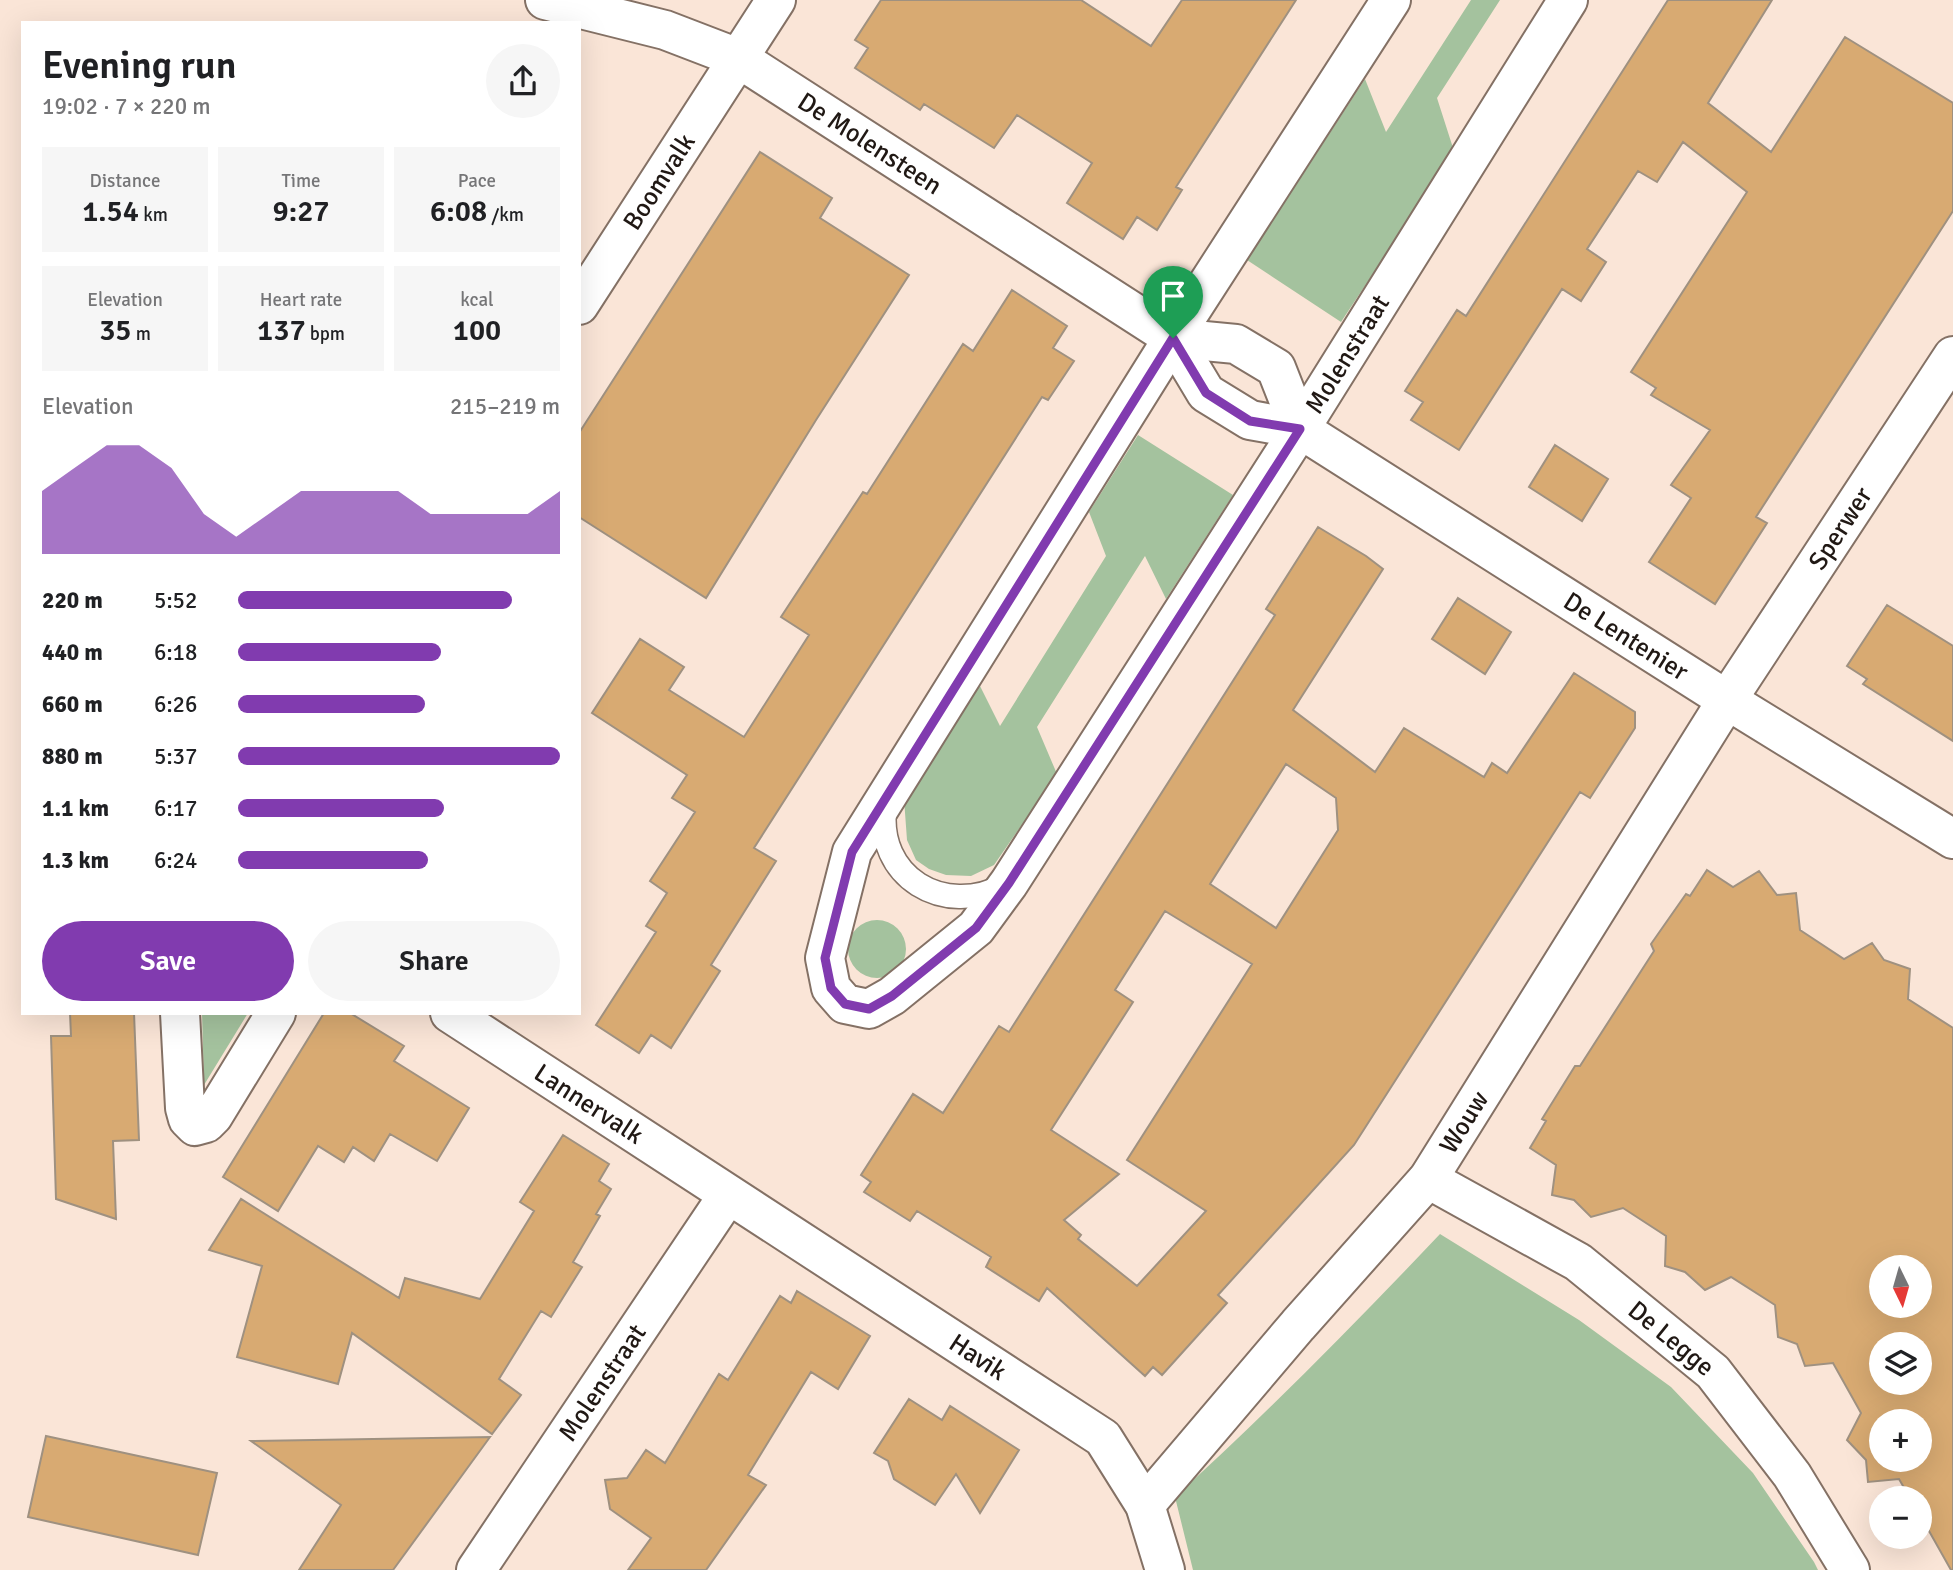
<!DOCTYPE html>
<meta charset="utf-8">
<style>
body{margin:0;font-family:Signika,sans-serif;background:#f6f6f6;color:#202124;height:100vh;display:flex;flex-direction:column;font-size:26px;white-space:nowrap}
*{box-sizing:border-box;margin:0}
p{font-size:23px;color:#757577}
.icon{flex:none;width:38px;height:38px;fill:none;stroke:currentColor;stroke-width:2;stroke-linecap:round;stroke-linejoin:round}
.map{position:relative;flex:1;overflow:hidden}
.drawer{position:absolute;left:21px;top:21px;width:560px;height:994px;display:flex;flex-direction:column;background:#fff;border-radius:0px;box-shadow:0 7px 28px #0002}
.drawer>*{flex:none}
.needle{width:46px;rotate:175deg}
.tools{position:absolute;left:1869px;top:1255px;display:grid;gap:14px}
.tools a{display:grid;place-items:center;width:63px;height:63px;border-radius:50%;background:#fff;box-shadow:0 7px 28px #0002;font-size:35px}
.pin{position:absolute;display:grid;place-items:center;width:60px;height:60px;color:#fff;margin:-72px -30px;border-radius:50% 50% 50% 0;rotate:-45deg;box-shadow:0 0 7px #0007}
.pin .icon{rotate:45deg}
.round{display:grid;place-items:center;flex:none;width:74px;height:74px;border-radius:37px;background:#f6f6f6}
.head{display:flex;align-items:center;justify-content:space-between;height:119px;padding:0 21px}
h1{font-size:38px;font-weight:600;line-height:52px}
.figures{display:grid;grid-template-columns:repeat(3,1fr);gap:10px;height:119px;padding:7px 21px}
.figures div{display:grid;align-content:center;border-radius:0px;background:#f6f6f6;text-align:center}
.figures b{font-size:30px;font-weight:600}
.figures small{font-size:19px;font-weight:400}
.figures p{font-size:19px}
.chart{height:196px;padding:14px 21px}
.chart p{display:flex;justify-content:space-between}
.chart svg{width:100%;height:126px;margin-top:7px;fill:#813baf;opacity:.7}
.cta{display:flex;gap:14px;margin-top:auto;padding:14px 21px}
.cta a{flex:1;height:80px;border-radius:42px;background:#813baf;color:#fff;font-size:28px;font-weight:600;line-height:80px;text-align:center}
.cta a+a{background:#f6f6f6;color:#202124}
ul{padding:0 21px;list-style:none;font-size:23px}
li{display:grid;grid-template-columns:112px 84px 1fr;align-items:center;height:52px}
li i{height:18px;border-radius:9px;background:#813baf}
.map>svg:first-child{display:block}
</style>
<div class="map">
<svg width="1953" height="1570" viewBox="0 0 1953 1570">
<rect width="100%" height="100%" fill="#fae5d7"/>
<!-- green -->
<path fill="#a4c29e" d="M1471,0H1500L1437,98L1454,151L1341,322L1247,260L1365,79L1386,132Z
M1138,435L1233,495L1166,599L1145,556L1037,727L1057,774L994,865L971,876L946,875L929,869L916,860L907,840L904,799L978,682L1000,726L1106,556L1089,512Z
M848 949a29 29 0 1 1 58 0a29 29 0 1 1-58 0Z
M202,1013H248L204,1085Z
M1440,1234L1579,1320L1671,1387L1753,1473L1814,1562L1818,1570H1193L1175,1497C1267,1413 1354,1325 1440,1234Z"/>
<!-- building -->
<path fill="#d8aa72" stroke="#9f9180" stroke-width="2" fill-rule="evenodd" d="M881,0H1081L1151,46L1182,0H1296L1176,187L1182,190L1157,230L1137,217L1123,239L1067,203L1092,163L1017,115L994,148L924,104L920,110L855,68L868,48L855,40Z
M1668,0H1772L1708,103L1771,152L1845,37L1953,103V211L1756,517L1767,523L1715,604L1649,562L1691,498L1671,485L1710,430L1651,395L1656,388L1631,372L1747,192L1683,142L1657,182L1638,171L1587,249L1606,262L1581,301L1562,289L1459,450L1411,420L1423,402L1405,391L1457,310L1466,316Z
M760,152L832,198L820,218L909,275L816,420L706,598L579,517V433Z
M1012,290L1067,326L1053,348L1074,361L1048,400L1042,397L754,848L776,861L711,965L720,971L671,1048L651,1035L639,1053L596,1025L656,932L646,926L667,893L650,881L695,812L672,798L687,775L592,713L640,639L684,667L669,690L744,737L809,635L781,617L863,492L867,494L963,344L973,351Z
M1555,445L1608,479L1582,521L1529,487Z
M1318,527L1366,556L1383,569L1293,710L1375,772L1404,728L1484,777L1492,763L1507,773L1574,673L1635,712V728L1590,798L1580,792L1354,1145L1218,1295L1227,1303L1162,1375L1153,1367L1145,1376L1047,1288L1039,1301L986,1267L991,1257L917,1211L910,1221L864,1192L871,1182L861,1175L913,1094L943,1113L999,1026L1009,1032L1275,615L1266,609ZM1286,764L1336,798L1338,830L1276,928L1210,884ZM1165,911L1252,964L1127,1160L1206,1211L1137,1286L1078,1239L1081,1235L1064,1220L1119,1174L1051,1130L1133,1002L1115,990Z
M1458,598L1511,632L1485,674L1432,639Z
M1887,605L1953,646V741L1863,684L1867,679L1847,666Z
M1707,870L1733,887L1759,871L1777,895L1796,893L1800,930L1844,959L1872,943L1884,960L1910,969L1908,999L1953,1028V1570H1951L1920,1515V1498H1910L1899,1479L1868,1482L1866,1460L1847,1440L1861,1413L1833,1363L1805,1366L1797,1344L1778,1337L1775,1305L1731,1277L1705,1290L1685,1272L1665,1266L1666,1236L1623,1208L1591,1217L1574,1200L1552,1195L1556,1165L1530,1148L1546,1121L1542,1119L1575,1066H1580L1654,951L1651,944L1686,894L1690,896ZM1881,1267H1920V1306H1881ZM1881,1344H1920V1382H1881ZM1881,1421H1920V1460H1881Z
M70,1013H134L139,1140L113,1141L116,1219L56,1199L51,1036H71Z
M324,1013H350L404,1046L394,1061L469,1108L437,1161L390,1134L374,1161L353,1147L344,1162L318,1146L278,1211L223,1177Z
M563,1135L609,1164L599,1181L611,1189L596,1214L600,1216L573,1262L582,1267L551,1317L541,1311L499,1379L521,1395L492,1434L352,1333L338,1384L237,1357L262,1266L209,1250L241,1199L399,1298L405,1278L480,1299L534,1211L520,1202Z
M797,1291L870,1336L838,1389L811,1372L748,1475L766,1485L706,1570H628L651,1538L610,1509L605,1480L627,1478L646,1450L665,1463L719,1374L728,1380L780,1296L791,1303Z
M909,1399L942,1420L950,1406L1019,1450L980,1513L956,1474L935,1505L894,1479L888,1461L874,1453Z
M46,1436L217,1473L198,1555L28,1517Z
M490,1437L393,1570H299L341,1505L251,1441Z"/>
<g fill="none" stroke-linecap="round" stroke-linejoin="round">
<defs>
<path id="lane" d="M885,806C875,877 944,918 1005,885"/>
<g id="street">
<path id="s1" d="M545,0L665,30L738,58L1173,338L1206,393L1250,420L1300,429L1727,700L1953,839"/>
<path id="s2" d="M1391,0L1173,338L852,852L825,958L831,988L845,1004L869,1009L892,996L976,928L1009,883L1300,429L1568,0"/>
<path id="s3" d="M579,305L776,0"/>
<path d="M1173,338L1236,344L1276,368L1300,429"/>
<path d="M180,1013L185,1108L188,1119L195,1126L206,1123L213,1116L276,1013"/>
<path id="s4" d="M450,1013L1103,1438L1145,1505L1165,1570"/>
<path id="s5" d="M1428,1179L1578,1262L1713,1372L1792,1475L1850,1570"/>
<path id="s6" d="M1145,1505L1298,1325L1428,1179L1727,700L1953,356"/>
<path id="s7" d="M476,1570L728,1195"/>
</g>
</defs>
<!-- lane casing -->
<use href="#lane" stroke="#847165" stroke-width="26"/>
<!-- street casing -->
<use href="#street" stroke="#847165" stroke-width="42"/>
<!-- lane -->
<use href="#lane" stroke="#fff" stroke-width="23"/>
<!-- street -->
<use href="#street" stroke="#fff" stroke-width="38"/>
</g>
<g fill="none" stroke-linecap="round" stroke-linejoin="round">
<defs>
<path id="route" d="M1173,338L1206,393L1250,421L1300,429L1009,883L976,928L892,996L869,1009L845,1004L831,988L825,958L852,852Z"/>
</defs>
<!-- route casing -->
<use href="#route" stroke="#fff" stroke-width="14"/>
<!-- route -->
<use href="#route" stroke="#813baf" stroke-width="9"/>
</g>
<g text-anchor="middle" stroke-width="5" stroke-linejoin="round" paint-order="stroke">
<!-- street labels -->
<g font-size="26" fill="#201814" stroke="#fff">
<text dy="9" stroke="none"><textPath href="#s1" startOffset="359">De Molensteen</textPath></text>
<text dy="9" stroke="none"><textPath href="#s3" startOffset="147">Boomvalk</textPath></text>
<text dy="9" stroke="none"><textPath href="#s2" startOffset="2012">Molenstraat</textPath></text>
<text dy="9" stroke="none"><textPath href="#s6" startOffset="1202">Sperwer</textPath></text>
<text dy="9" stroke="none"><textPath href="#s1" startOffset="1272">De Lentenier</textPath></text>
<text dy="9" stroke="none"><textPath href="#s4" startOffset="166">Lannervalk</textPath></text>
<text dy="9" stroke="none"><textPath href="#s6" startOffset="499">Wouw</textPath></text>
<text dy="9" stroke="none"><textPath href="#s5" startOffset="292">De Legge</textPath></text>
<text dy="9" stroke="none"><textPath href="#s4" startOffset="630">Havik</textPath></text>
<text dy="9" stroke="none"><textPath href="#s7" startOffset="226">Molenstraat</textPath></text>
</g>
</g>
</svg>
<div class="tools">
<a><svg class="needle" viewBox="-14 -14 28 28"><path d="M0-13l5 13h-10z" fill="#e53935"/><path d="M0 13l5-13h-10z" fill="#757577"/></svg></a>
<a><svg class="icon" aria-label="layers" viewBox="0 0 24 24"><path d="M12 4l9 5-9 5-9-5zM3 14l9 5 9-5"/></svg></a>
<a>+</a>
<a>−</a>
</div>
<div class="pin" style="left:1173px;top:338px;background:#1e9e55"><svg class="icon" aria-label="arrive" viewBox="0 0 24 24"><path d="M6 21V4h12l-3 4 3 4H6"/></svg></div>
<section class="drawer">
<div class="head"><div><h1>Evening run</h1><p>19:02 · 7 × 220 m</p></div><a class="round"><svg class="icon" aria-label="share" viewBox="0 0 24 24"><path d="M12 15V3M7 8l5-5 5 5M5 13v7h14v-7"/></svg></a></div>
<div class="figures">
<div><p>Distance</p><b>1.54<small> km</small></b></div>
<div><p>Time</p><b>9:27</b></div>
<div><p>Pace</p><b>6:08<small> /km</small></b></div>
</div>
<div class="figures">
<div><p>Elevation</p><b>35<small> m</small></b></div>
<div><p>Heart rate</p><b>137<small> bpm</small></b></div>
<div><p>kcal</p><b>100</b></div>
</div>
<div class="chart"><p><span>Elevation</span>215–219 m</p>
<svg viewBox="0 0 160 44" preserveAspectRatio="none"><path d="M0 44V22L10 14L20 6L30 6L40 14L50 30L60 38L70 30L80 22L90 22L100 22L110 22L120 30L130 30L140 30L150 30L160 22V44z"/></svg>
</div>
<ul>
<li><b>220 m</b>5:52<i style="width:85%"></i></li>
<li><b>440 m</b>6:18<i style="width:63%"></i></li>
<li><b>660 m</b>6:26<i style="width:58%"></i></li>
<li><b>880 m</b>5:37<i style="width:100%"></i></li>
<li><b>1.1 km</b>6:17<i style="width:64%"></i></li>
<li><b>1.3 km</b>6:24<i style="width:59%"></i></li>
</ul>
<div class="cta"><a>Save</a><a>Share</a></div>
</section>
</div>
